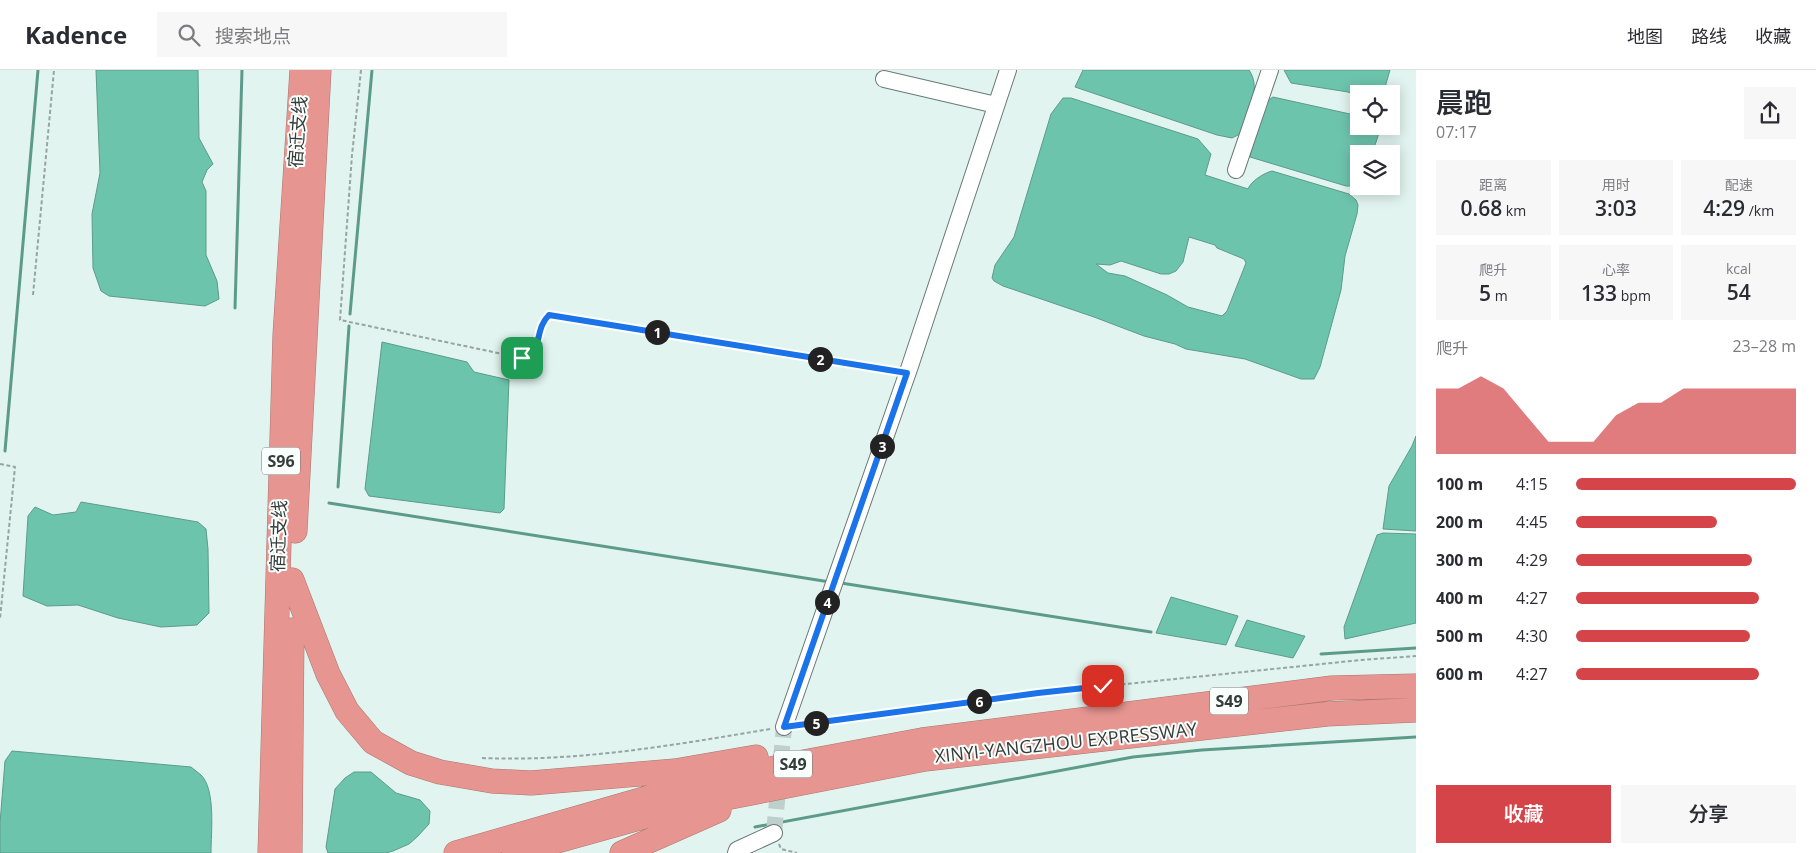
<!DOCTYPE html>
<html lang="zh">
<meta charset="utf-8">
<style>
body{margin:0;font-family:"Open Sans","Noto Sans SC",sans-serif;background:#f7f7f7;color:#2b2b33;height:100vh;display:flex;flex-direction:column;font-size:19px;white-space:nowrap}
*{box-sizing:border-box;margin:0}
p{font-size:16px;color:#7c7c81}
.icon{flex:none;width:28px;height:28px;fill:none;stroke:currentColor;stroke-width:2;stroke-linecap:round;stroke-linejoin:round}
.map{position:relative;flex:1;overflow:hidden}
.side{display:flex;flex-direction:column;background:#fff;width:400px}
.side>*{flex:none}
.controls{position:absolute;left:1350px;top:15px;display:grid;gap:10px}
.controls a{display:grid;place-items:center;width:50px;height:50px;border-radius:0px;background:#fff;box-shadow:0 2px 12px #0003;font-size:25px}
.pin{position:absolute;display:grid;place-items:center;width:42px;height:42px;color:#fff;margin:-21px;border-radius:10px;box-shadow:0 2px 8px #0006}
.km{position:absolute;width:25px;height:25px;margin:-12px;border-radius:50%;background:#222;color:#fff;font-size:14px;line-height:25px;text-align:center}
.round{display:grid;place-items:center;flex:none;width:52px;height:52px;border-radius:0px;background:#f7f7f7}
.headline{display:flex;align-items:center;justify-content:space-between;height:85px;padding:0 20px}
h1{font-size:28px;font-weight:600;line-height:38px}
.figures{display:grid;grid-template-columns:repeat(3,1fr);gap:8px;height:85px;padding:5px 20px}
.figures div{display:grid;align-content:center;border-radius:0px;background:#f7f7f7;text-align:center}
.figures b{font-size:21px;font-weight:600}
.figures small{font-size:14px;font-weight:400}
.figures p{font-size:14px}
.chart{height:140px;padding:10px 20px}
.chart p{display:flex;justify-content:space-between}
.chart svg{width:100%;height:90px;margin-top:5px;fill:#d44448;opacity:.7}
.primary-button{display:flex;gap:10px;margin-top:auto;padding:10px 20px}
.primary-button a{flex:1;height:58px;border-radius:0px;background:#d44448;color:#fff;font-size:20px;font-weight:600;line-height:58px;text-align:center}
.primary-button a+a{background:#f7f7f7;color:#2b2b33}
ul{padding:0 20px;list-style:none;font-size:16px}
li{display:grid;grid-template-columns:80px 60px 1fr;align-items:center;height:38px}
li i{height:12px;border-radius:6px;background:#d44448}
header{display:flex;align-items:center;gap:30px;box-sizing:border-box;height:70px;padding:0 25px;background:#fff;border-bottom:1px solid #e1e1e2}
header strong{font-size:24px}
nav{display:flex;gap:28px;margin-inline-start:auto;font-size:18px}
.search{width:350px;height:45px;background:#f7f7f7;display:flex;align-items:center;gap:12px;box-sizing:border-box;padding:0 18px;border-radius:0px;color:#7c7c81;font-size:19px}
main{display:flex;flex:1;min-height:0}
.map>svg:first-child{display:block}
</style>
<header>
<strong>Kadence</strong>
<div class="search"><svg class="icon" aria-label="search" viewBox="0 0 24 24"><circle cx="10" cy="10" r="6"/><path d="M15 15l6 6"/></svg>搜索地点</div>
<nav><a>地图</a><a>路线</a><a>收藏</a></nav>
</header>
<main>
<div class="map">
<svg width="1416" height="783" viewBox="0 0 1416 783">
<rect width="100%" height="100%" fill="#e2f4ef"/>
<!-- water -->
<path fill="#6dc4ad" stroke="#5c9b8a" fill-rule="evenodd" d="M96,0H198L199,68L213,94L207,100L202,112L206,121V185L217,211L219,229L205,236L109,226L101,221L93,198L92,144L100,103Z
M1083,0H1249C1262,18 1248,47 1240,64L1232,68L1217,65L1075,17Z
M1284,0H1390L1383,24H1359V27L1348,22L1291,13Z
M1273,27L1359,46V56H1379L1380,60L1372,84H1359V116H1360H1346L1250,87L1259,44L1264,33Z
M1063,28H1071L1198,69L1211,84L1205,105L1248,119C1251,111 1264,103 1272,101L1349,124L1356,130L1358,135L1357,144L1345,186L1341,220L1320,297L1314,309H1301L1245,289L1186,279L1175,274L1144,266L1094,247L1003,216L994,211L992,208L995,195L1014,167L1051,44ZM1189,167L1215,175L1217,178L1244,189L1246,193L1227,241L1222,246L1188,237L1167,225L1125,206L1108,203L1096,194L1110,195L1121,191L1161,204H1169L1176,201L1183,192Z
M382,272L467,292L474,302L509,310L504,439L500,443L369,426L365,419Z
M1416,366V461L1383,459L1389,416L1412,376Z
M81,432L198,452L206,459L208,479L209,543L197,555L161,557L118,548L78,535L47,536L23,526L28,446L35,437L53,445L76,442Z
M1383,463L1416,464V553L1345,569L1344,557L1377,465Z
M1171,527L1238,546L1226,575L1156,563Z
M1247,550L1304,566H1305L1293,588L1235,576Z
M12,681L191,697C194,700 198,702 201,705C216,720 211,762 211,783H0V753L5,691Z
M354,702H371L396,723L420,730L430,741L429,754L417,767L409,774L393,781L386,783H328L326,777L335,719L345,708Z"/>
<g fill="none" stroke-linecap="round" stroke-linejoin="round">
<!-- stream -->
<path stroke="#5c9b8a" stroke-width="3" d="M235,238L242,0
M350,244L372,0
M5,381L38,0
M338,417L349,256
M329,433L830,512
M841,513L1151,562
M1321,584L1416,578
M755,757L1133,687L1202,680L1416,667"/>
<!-- minor-tunnel -->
<path stroke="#bfcfcb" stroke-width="16" stroke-dasharray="16 8" stroke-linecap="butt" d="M774,763L784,657"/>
<defs>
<path id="minor" d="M884,9L996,35
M1236,100L1270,0
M784,657L910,296L1008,0
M736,783L737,780L774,763"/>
<path id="highway" d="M295,461L319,0
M292,510L328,604L347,641L373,672L411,693L440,702L492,711L531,713L675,701L756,687
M270,783L285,265L302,0
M290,783L292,560
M456,783L668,722L793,694L922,670L1332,618L1416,616
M514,783L679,737L925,689L1327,644L1416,640
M622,783L719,740"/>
</defs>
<!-- minor casing -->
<use href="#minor" stroke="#6a7a75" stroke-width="18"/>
<!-- highway casing -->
<use href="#highway" stroke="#a97672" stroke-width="25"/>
<!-- path -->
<path stroke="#97a4a0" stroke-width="2" stroke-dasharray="4 2.5" stroke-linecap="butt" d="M361,0L352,85L340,250L522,288L532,285C541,270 537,257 549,245H558L894,301
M33,225L54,0
M0,394L15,397L0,549
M799,655L1038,623L1361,590L1416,586
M482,688C579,692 674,675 770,659
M779,774L781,779L797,783"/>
<!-- minor -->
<use href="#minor" stroke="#fff" stroke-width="16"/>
<!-- highway -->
<use href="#highway" stroke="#e79590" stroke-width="24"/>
</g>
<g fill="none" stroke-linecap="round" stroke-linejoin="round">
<defs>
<path id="route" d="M522,288L532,285C541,270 537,257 549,245L907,303L784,657L1038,623L1103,616"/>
</defs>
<!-- route casing -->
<use href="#route" stroke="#fff" stroke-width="10"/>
<!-- route -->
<use href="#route" stroke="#1a73e8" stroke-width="6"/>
</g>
<g text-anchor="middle" stroke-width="4" stroke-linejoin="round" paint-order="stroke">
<!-- shield labels -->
<g fill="#f8fffc" stroke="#707674" stroke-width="1">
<rect x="262" y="377.5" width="38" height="27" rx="4"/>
<rect x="1210" y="617.5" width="38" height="27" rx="4"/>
<rect x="774" y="680.5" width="38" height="27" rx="4"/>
</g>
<g font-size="16" font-weight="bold" fill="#353c3a">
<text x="281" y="397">S96</text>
<text x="1229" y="637">S49</text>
<text x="793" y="700">S49</text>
</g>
<!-- street labels -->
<g font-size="18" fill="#353c3a" stroke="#f8fffc">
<text transform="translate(298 62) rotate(-86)" y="6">宿迁支线</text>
<text transform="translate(279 466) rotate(-88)" y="6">宿迁支线</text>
<text transform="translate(1066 673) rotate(-6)" y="6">XINYI-YANGZHOU EXPRESSWAY</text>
</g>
</g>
</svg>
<div class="controls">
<a><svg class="icon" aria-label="locate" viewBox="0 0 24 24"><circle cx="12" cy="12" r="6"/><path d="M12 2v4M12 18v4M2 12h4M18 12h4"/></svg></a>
<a><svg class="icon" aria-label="layers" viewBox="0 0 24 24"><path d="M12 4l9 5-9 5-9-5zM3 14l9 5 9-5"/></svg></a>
</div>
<div class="pin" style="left:522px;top:288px;background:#1e9e55"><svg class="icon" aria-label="arrive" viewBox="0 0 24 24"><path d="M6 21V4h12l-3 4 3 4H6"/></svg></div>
<div class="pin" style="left:1103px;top:616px;background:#d93025"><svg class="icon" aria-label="check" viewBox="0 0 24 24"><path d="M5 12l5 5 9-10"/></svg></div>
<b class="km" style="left:657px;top:262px">1</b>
<b class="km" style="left:820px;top:289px">2</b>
<b class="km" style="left:882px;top:376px">3</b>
<b class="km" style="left:827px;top:532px">4</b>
<b class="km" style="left:816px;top:653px">5</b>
<b class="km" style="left:979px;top:631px">6</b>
</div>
<section class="side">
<div class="headline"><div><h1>晨跑</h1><p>07:17</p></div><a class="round"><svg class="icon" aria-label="share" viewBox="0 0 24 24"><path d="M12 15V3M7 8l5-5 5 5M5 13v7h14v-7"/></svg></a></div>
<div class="figures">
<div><p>距离</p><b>0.68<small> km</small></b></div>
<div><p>用时</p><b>3:03</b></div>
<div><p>配速</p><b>4:29<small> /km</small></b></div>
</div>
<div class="figures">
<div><p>爬升</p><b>5<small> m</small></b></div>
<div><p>心率</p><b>133<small> bpm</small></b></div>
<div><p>kcal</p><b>54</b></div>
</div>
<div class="chart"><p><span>爬升</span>23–28 m</p>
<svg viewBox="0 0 160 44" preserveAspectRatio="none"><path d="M0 44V12L10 12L20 6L30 12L40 25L50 38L60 38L70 38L80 25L90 19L100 19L110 12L120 12L130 12L140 12L150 12L160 12V44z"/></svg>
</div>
<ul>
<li><b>100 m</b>4:15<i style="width:100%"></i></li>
<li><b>200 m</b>4:45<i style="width:64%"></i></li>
<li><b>300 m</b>4:29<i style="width:80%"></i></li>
<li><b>400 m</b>4:27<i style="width:83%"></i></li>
<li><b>500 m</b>4:30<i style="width:79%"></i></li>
<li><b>600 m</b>4:27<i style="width:83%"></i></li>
</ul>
<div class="primary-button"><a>收藏</a><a>分享</a></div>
</section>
</main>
